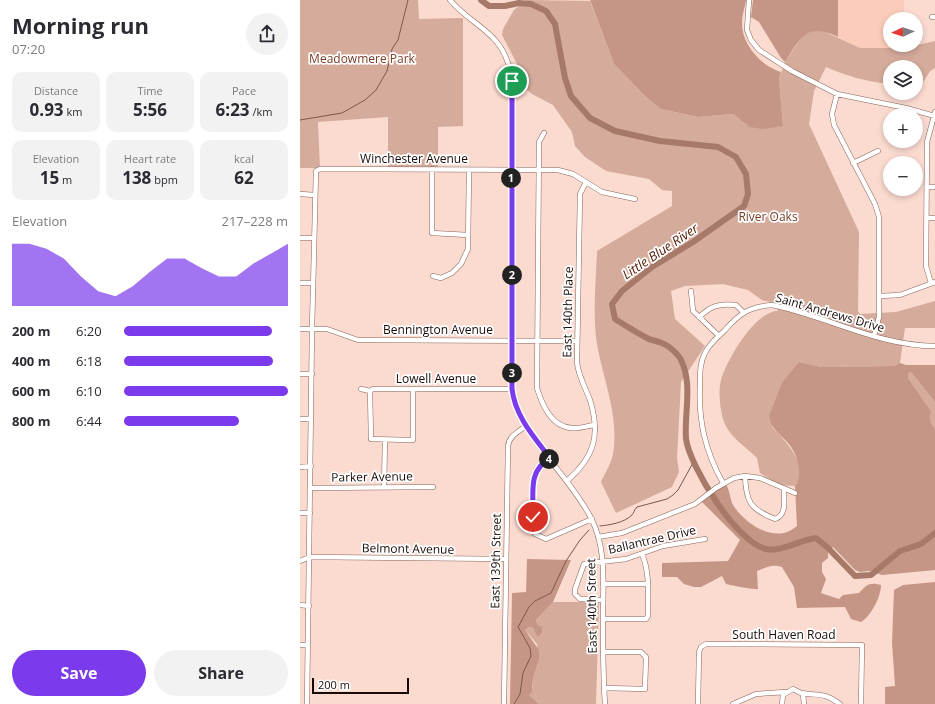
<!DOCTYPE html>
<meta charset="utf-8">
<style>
body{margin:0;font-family:"Open Sans",sans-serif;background:#f2f2f3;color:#2b2b33;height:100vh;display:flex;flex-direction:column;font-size:15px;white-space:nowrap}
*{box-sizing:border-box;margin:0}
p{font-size:13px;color:#7c7c81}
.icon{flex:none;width:22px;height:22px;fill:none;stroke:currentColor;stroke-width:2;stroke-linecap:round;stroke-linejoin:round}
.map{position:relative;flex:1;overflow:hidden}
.drawer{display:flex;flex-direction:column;background:#fff;width:300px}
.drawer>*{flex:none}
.needle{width:26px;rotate:267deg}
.tools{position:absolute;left:583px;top:12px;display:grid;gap:8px}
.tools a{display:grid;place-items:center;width:40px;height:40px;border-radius:50%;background:#fff;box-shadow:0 2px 6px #0003;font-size:20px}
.scale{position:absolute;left:12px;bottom:10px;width:97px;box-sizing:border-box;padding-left:4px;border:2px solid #180b07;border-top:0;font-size:11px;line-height:14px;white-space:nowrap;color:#180b07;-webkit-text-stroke:3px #fff;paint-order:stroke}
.pin{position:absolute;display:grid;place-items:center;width:34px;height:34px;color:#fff;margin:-17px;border:2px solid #fff;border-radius:50%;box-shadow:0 1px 4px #0007}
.km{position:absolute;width:20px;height:20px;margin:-10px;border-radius:50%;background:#222;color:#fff;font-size:11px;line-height:20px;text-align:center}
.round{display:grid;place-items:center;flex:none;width:42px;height:42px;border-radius:21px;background:#f2f2f3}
.head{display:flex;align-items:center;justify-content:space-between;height:68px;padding:0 12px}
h1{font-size:22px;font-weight:700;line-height:30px}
.figures{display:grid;grid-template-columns:repeat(3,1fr);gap:6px;height:68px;padding:4px 12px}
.figures div{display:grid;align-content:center;border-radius:10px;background:#f2f2f3;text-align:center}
.figures b{font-size:17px;font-weight:700}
.figures small{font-size:11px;font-weight:400}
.figures p{font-size:11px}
.chart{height:112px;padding:8px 12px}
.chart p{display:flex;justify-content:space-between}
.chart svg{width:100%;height:72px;margin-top:4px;fill:#7c3aed;opacity:.7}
.cta{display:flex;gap:8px;margin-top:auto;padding:8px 12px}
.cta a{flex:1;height:46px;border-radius:24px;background:#7c3aed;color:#fff;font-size:16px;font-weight:700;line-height:46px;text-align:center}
.cta a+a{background:#f2f2f3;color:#2b2b33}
ul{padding:0 12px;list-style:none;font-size:13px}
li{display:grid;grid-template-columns:64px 48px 1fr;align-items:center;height:30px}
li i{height:10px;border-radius:5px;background:#7c3aed}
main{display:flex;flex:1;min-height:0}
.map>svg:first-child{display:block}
</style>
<main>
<section class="drawer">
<div class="head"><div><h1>Morning run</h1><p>07:20</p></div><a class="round"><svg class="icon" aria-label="share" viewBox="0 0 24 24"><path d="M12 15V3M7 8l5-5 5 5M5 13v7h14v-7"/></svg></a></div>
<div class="figures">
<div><p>Distance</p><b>0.93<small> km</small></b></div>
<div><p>Time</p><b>5:56</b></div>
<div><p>Pace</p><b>6:23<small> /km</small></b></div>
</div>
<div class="figures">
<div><p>Elevation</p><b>15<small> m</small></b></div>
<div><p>Heart rate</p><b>138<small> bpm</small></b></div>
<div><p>kcal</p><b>62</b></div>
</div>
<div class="chart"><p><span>Elevation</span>217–228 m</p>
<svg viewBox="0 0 160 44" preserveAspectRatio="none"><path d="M0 44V6L10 6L20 9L30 15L40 26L50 35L60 38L70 32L80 23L90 15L100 15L110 21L120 26L130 26L140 18L150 12L160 6V44z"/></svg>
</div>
<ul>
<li><b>200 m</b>6:20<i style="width:90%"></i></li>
<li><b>400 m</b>6:18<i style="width:91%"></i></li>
<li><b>600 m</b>6:10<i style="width:100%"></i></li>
<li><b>800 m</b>6:44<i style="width:70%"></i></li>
</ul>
<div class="cta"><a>Save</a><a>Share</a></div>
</section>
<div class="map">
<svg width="635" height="704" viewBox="0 0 635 704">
<rect width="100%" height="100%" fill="#fbdacf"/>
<!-- built -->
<path fill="#fbccba" d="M538,0H604V19H590V45H604V48H560L538,37Z"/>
<!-- green -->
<path fill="#d5ab9b" d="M0,0H118L119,19L163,18V126L138,127V169L88,167V117L18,122L20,168H0Z
M227,0L290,1L314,64L347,98L361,109L398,117L433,114L449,127L483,126L479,79L485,62L503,35L512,31H523L560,48H604L635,41V68L630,71L619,89L616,88V67H590V84C567,82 547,76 526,67L514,91L509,124L559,232L558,311L560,314L596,312L635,301V328H605L600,363L594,366L522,367L499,362L472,427C485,440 511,467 495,486L480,485L460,473L457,458C445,446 428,436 423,419C420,407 418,392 421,380C427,359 455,312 477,311L480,304L462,300L448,290L423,284L385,286L371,291L375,319L405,346L381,382L377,458L379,472L372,487L316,513L301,482C305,473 311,464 313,454C320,414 301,376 296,337C293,308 296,279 297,251L372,206V191L362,190L349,179L306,171L285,157L275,146L272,132L253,105L232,94L219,83L217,64L202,35L203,29L214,10Z
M608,372H611L635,402V430L630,421L631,411L608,378Z
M253,602H299L296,704H239L229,695L233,687V678L239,660L237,644L225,630L229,627L233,628L239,636L242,633L236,620Z"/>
<!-- forest -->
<path fill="#c59685" d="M290,0H446C445,7 442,15 442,22C441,44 461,66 481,72L479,79L483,126L463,129L449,127L433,114L398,117L361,109L347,98L314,64Z
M453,0H538V37C507,22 501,37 485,62L481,58L459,22L451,17Z
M499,362L522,367L594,366L600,363L606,365H635V402L611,372L608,373V378L631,411L630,421L635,430V570L582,575L569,571L560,572L555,570L533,547L528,551V558L522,563V572L526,579L521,593L539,599L543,595L559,593C567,584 570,582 581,585C581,597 571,616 561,622L551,619L545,607L497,608L494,587L482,567C472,564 467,567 457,571L458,589C454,590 430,585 426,584L422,576L401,587H394L384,584L377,577H362V563L428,561L440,540L401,501L426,484C430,491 430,499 433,505C443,521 467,539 487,532C490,531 494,528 497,526L495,486C504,475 497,453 488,443C484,438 477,433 473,427C471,424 470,419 469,416L482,383Z
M227,559L271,560L253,602L236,620L238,625L242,627V633L238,637L233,628L229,627L225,630L239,650V660L233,678L232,692L229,695L239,704H210L212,593L226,592Z
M635,582V704H585V687L595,686L592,643L594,590L603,585Z"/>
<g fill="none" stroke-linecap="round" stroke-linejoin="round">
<!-- stream -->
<path stroke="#7b584b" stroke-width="1" d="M0,120L42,113L65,100L76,90L87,71L92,49L98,40L108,0
M300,526C309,525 324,523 332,515C334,513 334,510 337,507L367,499L373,495L378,490L394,461
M214,704L220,694L223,673L231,656L230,648L218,627L229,607L235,601L251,593L266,561L280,540L289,530"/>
<!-- river -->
<path stroke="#a67968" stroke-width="6" d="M181,0L189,6H205L219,3L231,4L246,11L255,24L265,78L271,96L290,118L315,131L360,141L418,147L436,157L446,174L448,194L444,206L393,242L352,267L322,291L312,304L315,319C326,326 337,333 349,339C354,341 359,341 364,344C369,346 379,355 381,360C393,384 384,414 386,439C390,467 437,543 466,549C481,552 500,540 516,538L528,548L555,576L571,575L600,551L621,544L635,533"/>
<defs>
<path id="minor" d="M150,0C175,29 201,30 211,73L212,396C227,443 269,475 291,518C307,549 303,585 303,619C303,648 303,676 305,704
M449,0L447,30L451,40L459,50L492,71L537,94L606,108L635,116
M632,17H635
M537,94L532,114L534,125L575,204L579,217V317L574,336
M244,133L239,142L237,388C242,404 251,427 272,428C279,429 287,426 294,425
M553,163L578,151
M132,169V233L168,235
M627,187H635
M0,194L15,195
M627,218H635
M0,238H14
M133,276L141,278L152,273L161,264L168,249L169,170
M0,283H13
M631,283L626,266L627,142L635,112
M391,291L393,311L419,336
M580,296L600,295L635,282
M399,317C411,306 419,303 436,305L443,312
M0,329H27L58,340L277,341
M0,374H12
M61,389L70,391L73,389H211
M70,391L71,439L109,440H113V389
M0,419H11
M250,458C244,461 239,465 236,471C232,479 232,525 235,534L246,539L292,519
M0,467L11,466
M445,476C446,502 450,509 475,519C487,515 484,500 484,489
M267,481C294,457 301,436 290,400C285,387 278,375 277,362L280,194L286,182
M423,483C405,451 398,420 400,383C400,373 400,362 405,353C409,344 418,337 425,330C440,313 449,307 472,305C527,316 578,346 635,346
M84,487L85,440
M11,488L133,487
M0,513H10
M298,537L322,533L395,504L416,488L434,478L445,476L460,478L495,493
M0,561L10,557L206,559
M303,584H348
M303,600L280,599L275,594V589L284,564L326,559L363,546L405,539
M0,605L9,606
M303,619H346L348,616C348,596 350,572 342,554
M0,645H7
M303,652H341L346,657L345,689L304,688
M501,693C520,696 523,692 540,704
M7,704L12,329L16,171L20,169L258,170L273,174L302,192L335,199
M204,704L208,446C209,436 218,432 226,426
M398,704L399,652L401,647L406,644L562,645L561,704
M433,704L456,694L486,692
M482,704L483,695L493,689L503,694L504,704"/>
</defs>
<!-- minor casing -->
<use href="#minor" stroke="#876458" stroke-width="5.5"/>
<!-- minor -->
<use href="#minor" stroke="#fff" stroke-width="4.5"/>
</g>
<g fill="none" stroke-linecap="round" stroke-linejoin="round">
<defs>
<path id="route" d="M212,81V389C215,416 234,437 250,458C227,472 234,493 233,517"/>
</defs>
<!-- route casing -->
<use href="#route" stroke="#fff" stroke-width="8"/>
<!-- route -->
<use href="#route" stroke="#7c3aed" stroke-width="5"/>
</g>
<g text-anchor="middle" stroke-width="3.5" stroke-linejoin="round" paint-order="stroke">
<!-- park labels -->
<g font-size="12" fill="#7a3d26" stroke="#fff">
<text x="62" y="63">Meadowmere Park</text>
<text x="468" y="221">River Oaks</text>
</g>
<!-- street labels -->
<g font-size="12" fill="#180b07" stroke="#fff">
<text x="114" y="163">Winchester Avenue</text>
<text transform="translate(268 312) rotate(-89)" y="4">East 140th Place</text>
<text transform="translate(530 313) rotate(16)" y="4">Saint Andrews Drive</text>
<text x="138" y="334">Bennington Avenue</text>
<text x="136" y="383">Lowell Avenue</text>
<text transform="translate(72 477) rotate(-1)" y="4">Parker Avenue</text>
<text transform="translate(352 540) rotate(-13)" y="4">Ballantrae Drive</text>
<text transform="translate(108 549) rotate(1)" y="4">Belmont Avenue</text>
<text transform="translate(196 561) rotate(-89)" y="4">East 139th Street</text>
<text transform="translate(292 606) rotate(-91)" y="4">East 140th Street</text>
<text x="484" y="639">South Haven Road</text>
</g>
<!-- water labels -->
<g font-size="13" font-style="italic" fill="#551c03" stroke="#fff">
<text transform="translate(360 251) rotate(-34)" y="5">Little Blue River</text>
</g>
</g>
</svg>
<div class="tools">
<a><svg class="needle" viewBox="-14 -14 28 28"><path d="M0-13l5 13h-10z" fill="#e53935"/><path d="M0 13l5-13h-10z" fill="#7c7c81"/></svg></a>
<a><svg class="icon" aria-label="layers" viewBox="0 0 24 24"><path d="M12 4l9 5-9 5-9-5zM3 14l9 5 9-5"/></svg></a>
<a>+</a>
<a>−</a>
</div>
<div class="scale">200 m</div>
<div class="pin" style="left:212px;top:81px;background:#1e9e55"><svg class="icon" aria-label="arrive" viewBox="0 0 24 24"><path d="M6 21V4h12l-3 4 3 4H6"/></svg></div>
<div class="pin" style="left:233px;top:517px;background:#d93025"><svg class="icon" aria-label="check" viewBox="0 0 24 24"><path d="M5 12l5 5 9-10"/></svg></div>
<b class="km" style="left:211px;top:178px">1</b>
<b class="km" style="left:212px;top:275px">2</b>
<b class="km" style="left:212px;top:373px">3</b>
<b class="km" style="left:249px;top:459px">4</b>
</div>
</main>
